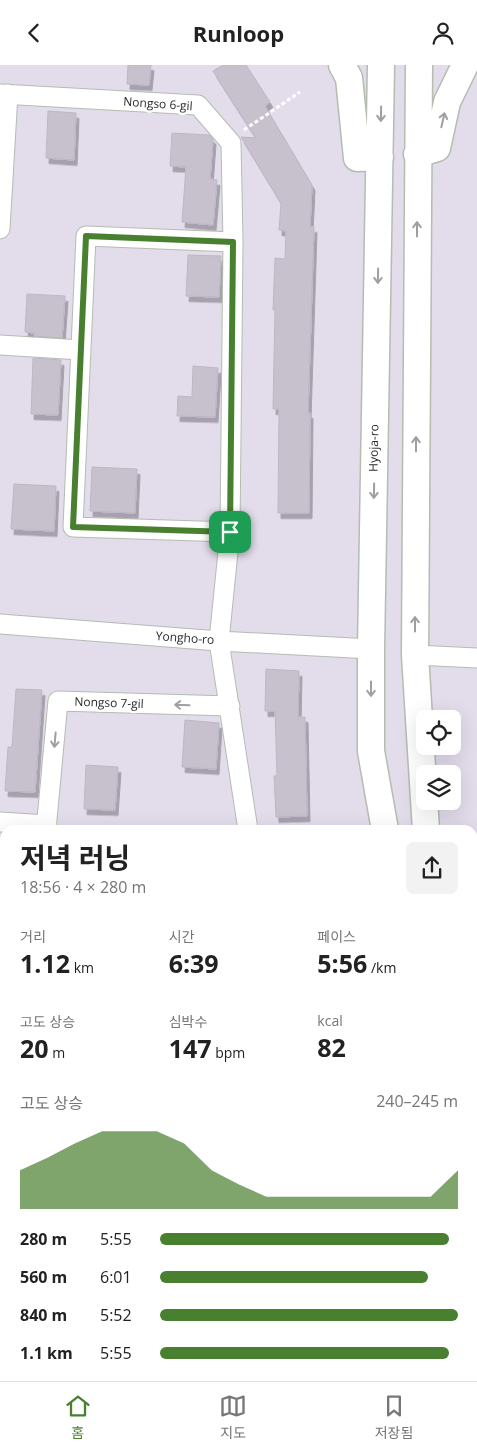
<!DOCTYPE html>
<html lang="ko">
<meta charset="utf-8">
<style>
body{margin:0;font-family:"Open Sans","Noto Sans KR",sans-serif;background:#f2f2f2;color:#222;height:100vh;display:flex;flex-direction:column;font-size:19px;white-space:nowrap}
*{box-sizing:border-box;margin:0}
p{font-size:16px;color:#767676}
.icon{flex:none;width:28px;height:28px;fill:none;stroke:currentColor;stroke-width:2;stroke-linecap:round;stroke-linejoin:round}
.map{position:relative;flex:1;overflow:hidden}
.side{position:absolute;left:0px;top:760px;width:478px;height:556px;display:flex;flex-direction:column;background:#fff;border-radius:15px 15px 0 0;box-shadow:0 5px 20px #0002}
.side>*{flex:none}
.tools{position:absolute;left:416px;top:645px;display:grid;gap:10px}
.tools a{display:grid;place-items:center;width:45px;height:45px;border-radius:8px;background:#fff;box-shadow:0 5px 20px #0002;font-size:25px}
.pin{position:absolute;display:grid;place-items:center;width:42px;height:42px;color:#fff;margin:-21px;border-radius:10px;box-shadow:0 2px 8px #0006}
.round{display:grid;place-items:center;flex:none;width:52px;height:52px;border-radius:8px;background:#f2f2f2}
.head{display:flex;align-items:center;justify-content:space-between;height:85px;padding:0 20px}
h1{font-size:28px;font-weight:700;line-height:38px}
.stats{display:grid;grid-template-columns:repeat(3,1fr);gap:8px;height:85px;padding:5px 20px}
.stats div{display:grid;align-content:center}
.stats b{font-size:25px;font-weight:700}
.stats small{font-size:14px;font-weight:400}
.stats p{font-size:14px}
.chart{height:140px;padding:10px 20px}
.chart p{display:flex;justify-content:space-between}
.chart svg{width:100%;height:90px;margin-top:5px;fill:#498030;opacity:.7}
ul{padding:0 20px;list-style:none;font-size:16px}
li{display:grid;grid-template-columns:80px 60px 1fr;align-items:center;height:38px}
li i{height:12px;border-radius:6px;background:#498030}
header{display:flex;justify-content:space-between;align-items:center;height:65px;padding:0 20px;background:#fff;font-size:22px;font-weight:700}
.menu{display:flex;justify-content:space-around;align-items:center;height:70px;border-top:1px solid #e0e0e0;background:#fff;font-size:14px;color:#767676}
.menu a{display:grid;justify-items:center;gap:2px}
.menu .current{color:#498030}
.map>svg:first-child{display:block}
</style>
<header><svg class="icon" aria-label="back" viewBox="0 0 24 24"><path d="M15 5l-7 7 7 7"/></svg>Runloop<svg class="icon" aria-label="person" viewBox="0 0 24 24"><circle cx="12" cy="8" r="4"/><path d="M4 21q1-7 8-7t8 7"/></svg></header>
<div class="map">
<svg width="477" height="1316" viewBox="0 0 477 1316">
<defs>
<filter id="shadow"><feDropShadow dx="3" dy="5.5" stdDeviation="0" flood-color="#0004"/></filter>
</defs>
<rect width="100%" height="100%" fill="#e3dceb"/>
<!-- green -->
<path fill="#e09abb" d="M0,1041H5V1311H251V1316H0Z"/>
<!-- building -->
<path fill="#c7c1ce" stroke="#beb6c7" filter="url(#shadow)" d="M128,0H151L149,20L127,19Z
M223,0H246L270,37L265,41L312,120L310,162H314L308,348H310L309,448H278L279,344H273L275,245H273L275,193L285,194L286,166L279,165L281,138L241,72L256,73L213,6Z
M48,46L76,48L74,95L46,93Z
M172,68L209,70L213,74L210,114L217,115L213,160L182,157L186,102L170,101Z
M188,190L221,191L219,232L186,231Z
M27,229L65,231L62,273L34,271L35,268L25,267Z
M33,293L61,295L58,350L31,349Z
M193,301L218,303L215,352L177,351L178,331L192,332Z
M92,402L137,404L135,448L90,446Z
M14,419L56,421L54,466L11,464Z
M266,604L299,606L298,652H305L307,751L276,752L274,711H277L275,646H265Z
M16,624L42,625L35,727L5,726L8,682H12Z
M185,655L219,658L216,704L182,702Z
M86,700L118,702L115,745L84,744Z"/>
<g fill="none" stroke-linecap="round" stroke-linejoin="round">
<defs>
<path id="street" d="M0,29L198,40L231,78L233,177L230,467L219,576L248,765
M0,164L8,29
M0,280L81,285
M230,467L73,462L86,171L233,177
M0,559L219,576L371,584
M415,590L477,593
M0,757L47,760
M46,765L58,636L230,641
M0,1011L5,1012
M241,1311V1316
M395,1311L396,1316"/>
<path id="secondary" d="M342,0L349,13L357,93L380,92
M381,0L371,584V686L385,765
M419,0L415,590L426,765
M417,89L437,83L447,37L465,0
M472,947L477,962
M472,1083L477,1098"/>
</defs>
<!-- street casing -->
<use href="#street" stroke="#b4bdb0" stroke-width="21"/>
<!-- secondary casing -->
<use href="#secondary" stroke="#b4bdb0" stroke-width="29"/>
<!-- path -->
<path stroke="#fff" stroke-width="3" stroke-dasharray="4 2.5" stroke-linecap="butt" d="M244,65L300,27"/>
<!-- street -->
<use href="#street" stroke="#fff" stroke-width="19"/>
<!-- secondary -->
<use href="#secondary" stroke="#fff" stroke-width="26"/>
</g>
<!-- one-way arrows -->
<defs><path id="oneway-shaft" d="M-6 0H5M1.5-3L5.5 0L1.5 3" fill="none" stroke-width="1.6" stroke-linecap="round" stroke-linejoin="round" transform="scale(1.25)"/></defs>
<g stroke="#9f9f9f">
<use href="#oneway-shaft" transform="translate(381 49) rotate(91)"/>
<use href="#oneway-shaft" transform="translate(443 55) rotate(-77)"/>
<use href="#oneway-shaft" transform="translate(417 164) rotate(-90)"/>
<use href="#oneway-shaft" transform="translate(378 211) rotate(91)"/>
<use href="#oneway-shaft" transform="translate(416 379) rotate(-90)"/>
<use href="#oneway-shaft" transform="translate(374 426) rotate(91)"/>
<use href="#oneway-shaft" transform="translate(415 559) rotate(-90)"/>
<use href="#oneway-shaft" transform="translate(371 624) rotate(90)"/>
<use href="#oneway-shaft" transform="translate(182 640) rotate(-178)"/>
<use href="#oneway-shaft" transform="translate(55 675) rotate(95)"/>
</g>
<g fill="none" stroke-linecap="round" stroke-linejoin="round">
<defs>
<path id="route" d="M86,171L233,177L230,467L73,462Z"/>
</defs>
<!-- route casing -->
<use href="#route" stroke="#fff" stroke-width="10"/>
<!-- route -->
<use href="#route" stroke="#498030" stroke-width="6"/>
</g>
<g text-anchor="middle" stroke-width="5" stroke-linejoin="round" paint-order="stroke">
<!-- street labels -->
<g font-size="12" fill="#2a2a2a" stroke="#fff">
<text transform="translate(158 39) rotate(4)" y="4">Nongso 6-gil</text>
<text transform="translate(374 383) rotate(-89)" y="4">Hyoja-ro</text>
<text transform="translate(185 573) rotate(4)" y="4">Yongho-ro</text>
<text transform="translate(109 638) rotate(2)" y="4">Nongso 7-gil</text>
</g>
</g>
</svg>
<div class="tools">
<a><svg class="icon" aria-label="locate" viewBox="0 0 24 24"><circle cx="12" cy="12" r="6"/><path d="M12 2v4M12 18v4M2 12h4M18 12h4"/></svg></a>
<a><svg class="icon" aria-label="layers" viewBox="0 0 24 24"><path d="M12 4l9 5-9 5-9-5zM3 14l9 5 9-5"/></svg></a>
</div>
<div class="pin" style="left:230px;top:467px;background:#1e9e55"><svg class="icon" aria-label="arrive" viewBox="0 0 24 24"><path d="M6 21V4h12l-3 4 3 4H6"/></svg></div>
<section class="side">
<div class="head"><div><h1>저녁 러닝</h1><p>18:56 · 4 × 280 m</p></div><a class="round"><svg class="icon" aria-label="share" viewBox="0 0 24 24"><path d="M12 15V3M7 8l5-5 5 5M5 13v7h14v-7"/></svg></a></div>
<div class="stats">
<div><p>거리</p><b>1.12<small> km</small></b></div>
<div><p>시간</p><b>6:39</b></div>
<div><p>페이스</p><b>5:56<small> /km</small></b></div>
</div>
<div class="stats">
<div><p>고도 상승</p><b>20<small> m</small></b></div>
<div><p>심박수</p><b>147<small> bpm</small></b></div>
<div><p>kcal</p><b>82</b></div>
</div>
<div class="chart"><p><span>고도 상승</span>240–245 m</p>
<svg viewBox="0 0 160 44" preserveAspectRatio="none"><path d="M0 44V25L10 19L20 12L30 6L40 6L50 6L60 12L70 25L80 32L90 38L100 38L110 38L120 38L130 38L140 38L150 38L160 25V44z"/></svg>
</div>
<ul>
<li><b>280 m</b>5:55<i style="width:97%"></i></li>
<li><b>560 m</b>6:01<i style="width:90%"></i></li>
<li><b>840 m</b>5:52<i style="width:100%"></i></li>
<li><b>1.1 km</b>5:55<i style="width:97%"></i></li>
</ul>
</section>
</div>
<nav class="menu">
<a class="current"><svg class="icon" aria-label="home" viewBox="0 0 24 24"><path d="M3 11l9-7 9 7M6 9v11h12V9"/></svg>홈</a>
<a><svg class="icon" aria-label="map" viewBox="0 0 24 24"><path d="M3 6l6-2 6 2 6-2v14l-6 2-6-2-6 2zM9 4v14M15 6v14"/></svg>지도</a>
<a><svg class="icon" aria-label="saved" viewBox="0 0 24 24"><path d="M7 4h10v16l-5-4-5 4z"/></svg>저장됨</a>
</nav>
